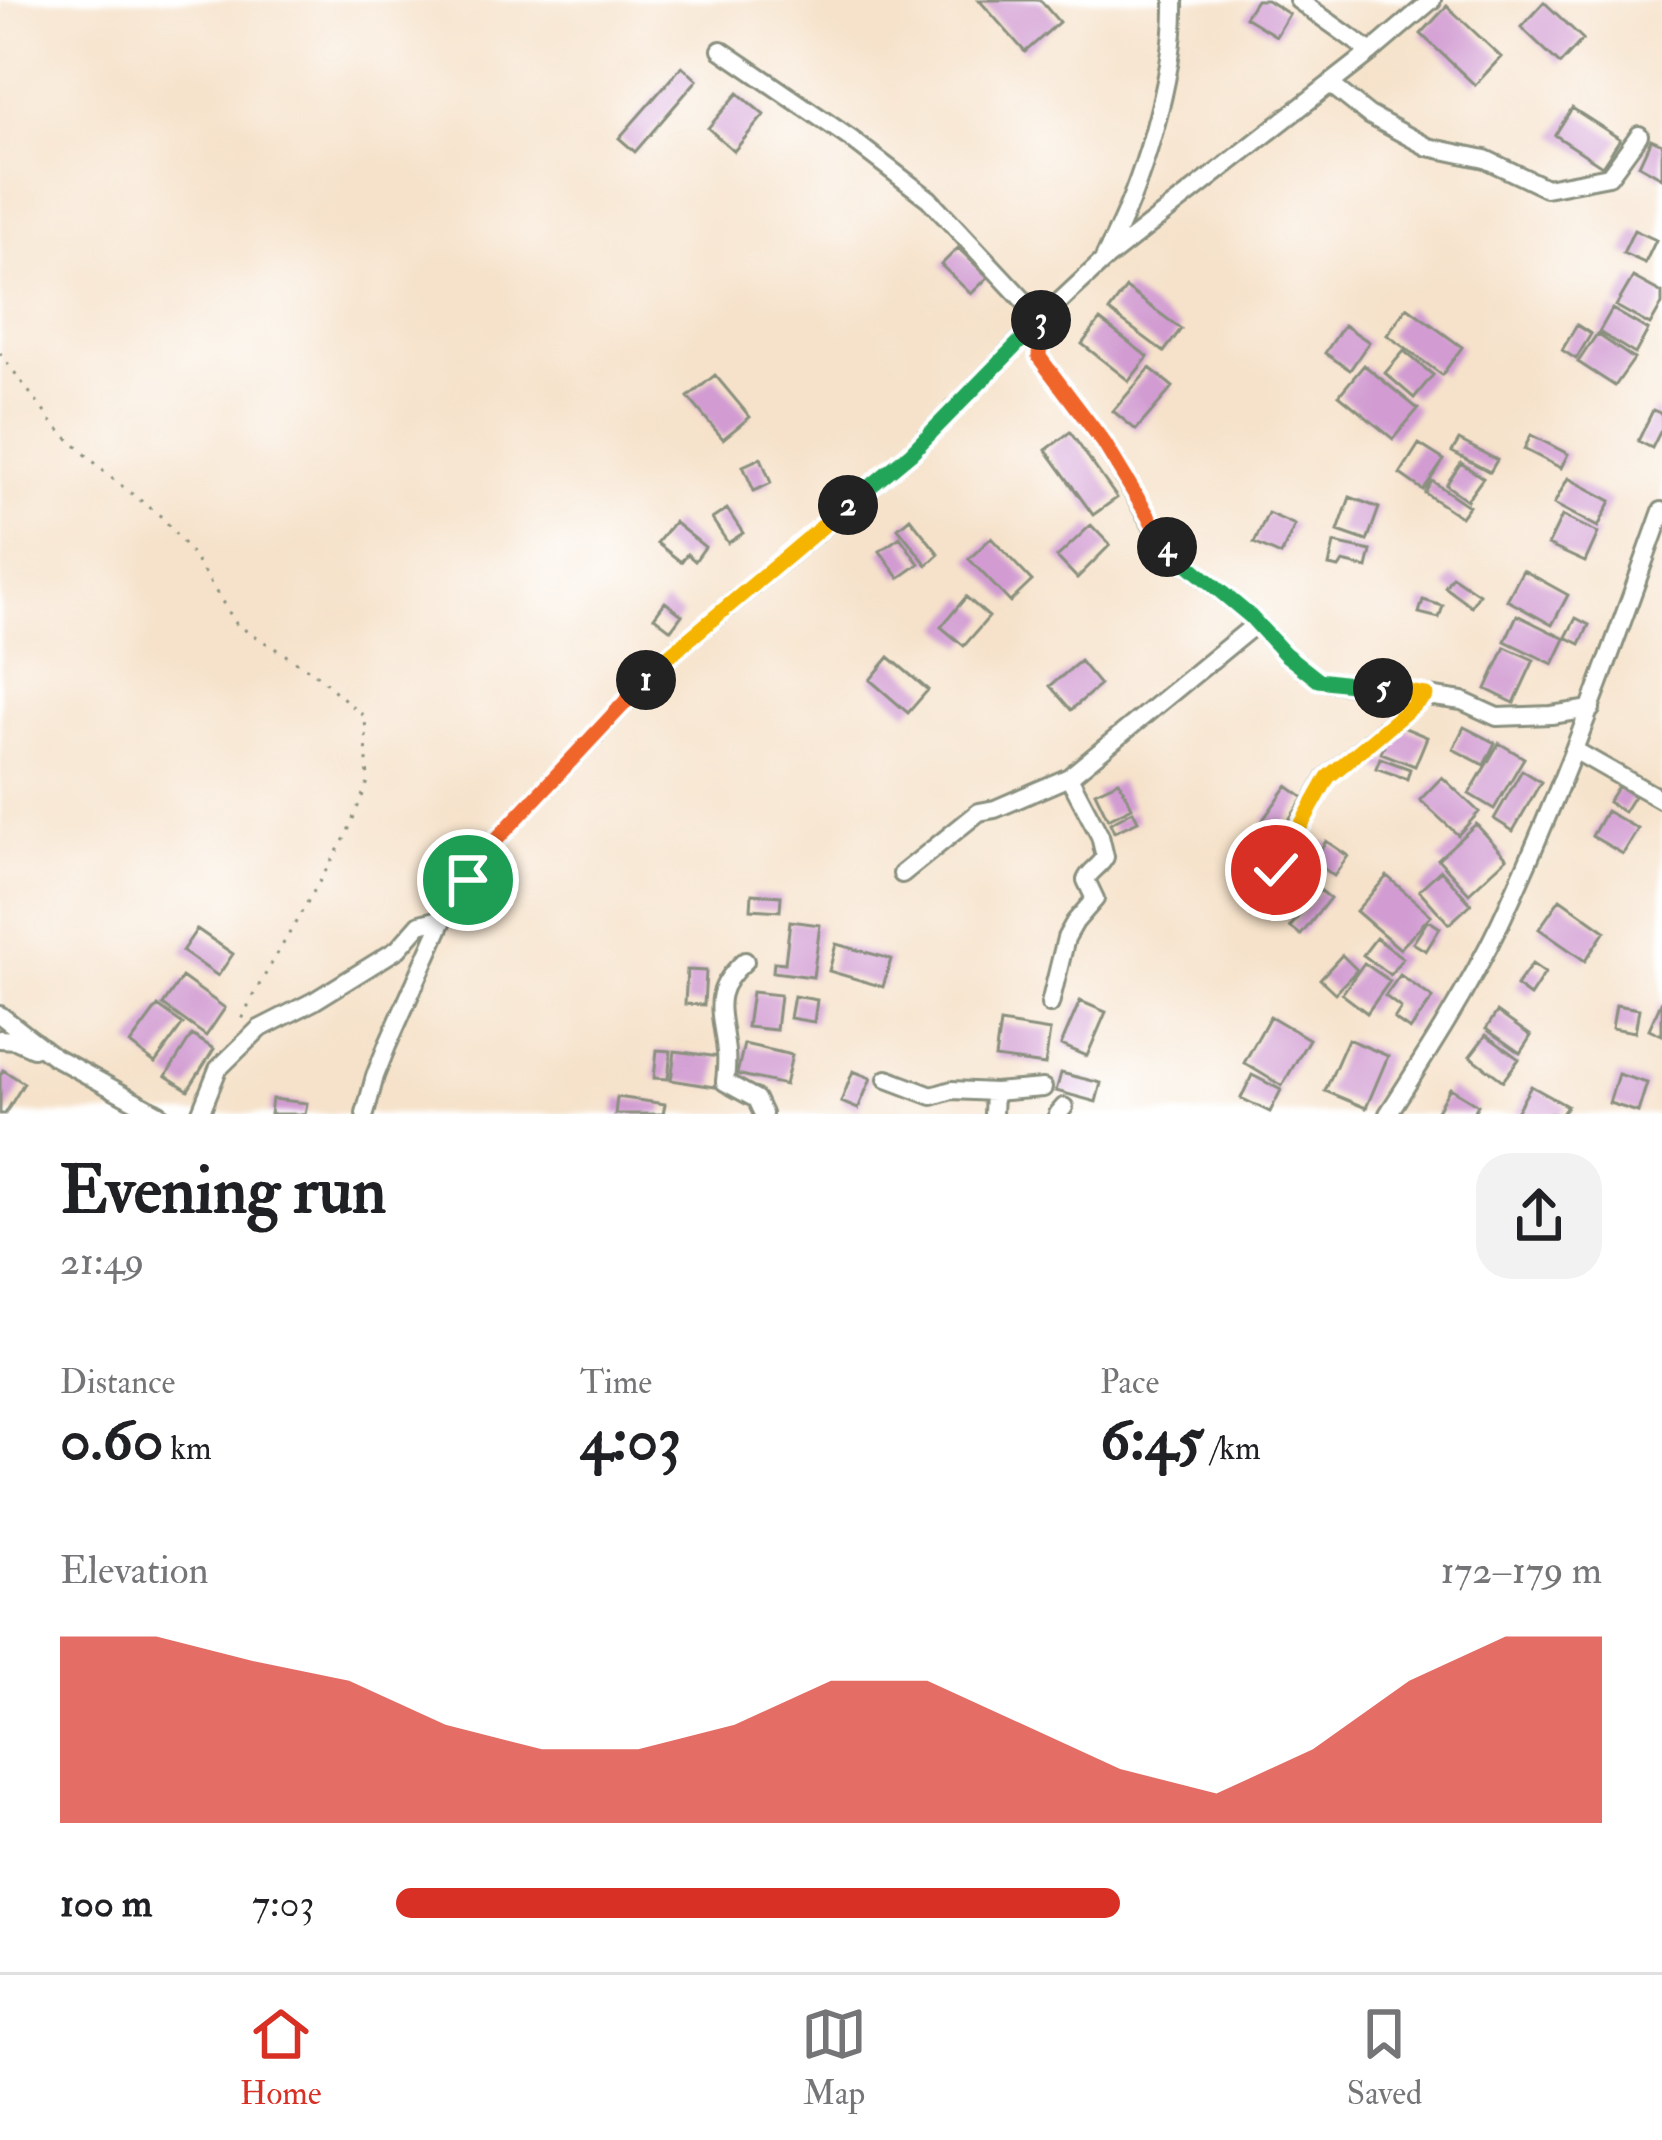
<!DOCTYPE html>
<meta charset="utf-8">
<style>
body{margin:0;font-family:"IM FELL Double Pica",serif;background:#f2f2f2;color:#202124;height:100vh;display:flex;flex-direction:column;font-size:45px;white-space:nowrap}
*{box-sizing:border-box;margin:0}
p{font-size:39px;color:#757577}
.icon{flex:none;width:66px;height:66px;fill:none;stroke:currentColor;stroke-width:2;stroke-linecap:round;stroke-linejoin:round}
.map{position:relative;height:1114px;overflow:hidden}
.panel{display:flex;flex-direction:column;background:#fff;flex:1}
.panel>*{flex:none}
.pin{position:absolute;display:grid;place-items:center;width:102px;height:102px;color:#fff;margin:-51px;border:6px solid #fff;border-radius:50%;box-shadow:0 3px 12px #0007}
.km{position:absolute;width:60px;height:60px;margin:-30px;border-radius:50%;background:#222;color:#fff;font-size:33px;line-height:60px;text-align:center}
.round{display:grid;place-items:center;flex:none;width:126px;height:126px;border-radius:36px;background:#f2f2f2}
.head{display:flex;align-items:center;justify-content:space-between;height:204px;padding:0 60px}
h1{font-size:66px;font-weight:800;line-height:90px}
.stats{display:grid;grid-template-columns:repeat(3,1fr);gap:18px;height:204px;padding:12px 60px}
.stats div{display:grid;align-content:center}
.stats b{font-size:60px;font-weight:800}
.stats small{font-size:33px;font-weight:400}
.stats p{font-size:33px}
.chart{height:336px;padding:24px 60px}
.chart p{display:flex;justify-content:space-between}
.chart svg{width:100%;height:216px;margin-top:12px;fill:#d93025;opacity:.7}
ul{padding:0 60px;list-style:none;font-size:39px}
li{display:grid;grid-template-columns:192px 144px 1fr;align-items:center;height:90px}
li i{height:30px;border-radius:15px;background:#d93025}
.tab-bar{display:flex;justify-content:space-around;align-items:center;height:168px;border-top:3px solid #e0e0e0;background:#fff;font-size:33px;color:#757577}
.tab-bar a{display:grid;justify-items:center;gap:6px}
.tab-bar .on{color:#d93025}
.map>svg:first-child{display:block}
</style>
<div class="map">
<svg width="1662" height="1114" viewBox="0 0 1662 1114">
<rect width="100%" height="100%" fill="#fff"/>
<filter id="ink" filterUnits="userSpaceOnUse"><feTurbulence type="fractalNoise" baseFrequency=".00833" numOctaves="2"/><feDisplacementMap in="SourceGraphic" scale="24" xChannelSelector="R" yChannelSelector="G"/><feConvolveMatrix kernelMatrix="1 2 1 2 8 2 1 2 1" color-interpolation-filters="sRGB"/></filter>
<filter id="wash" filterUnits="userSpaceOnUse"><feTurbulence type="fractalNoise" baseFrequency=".004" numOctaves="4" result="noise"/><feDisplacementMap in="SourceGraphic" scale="48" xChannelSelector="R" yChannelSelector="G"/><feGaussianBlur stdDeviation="2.7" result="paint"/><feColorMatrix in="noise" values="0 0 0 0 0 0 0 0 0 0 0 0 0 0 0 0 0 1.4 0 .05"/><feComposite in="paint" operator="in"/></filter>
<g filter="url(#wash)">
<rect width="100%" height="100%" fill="#f6e2ca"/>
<g id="blocks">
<!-- building -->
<path fill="#d29cd2" d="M979,0H1040L1059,22L1025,52Z
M1256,0H1267L1289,14L1276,36L1245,17Z
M1544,2L1583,39L1560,64L1521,27Z
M1447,6L1501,57L1475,85L1421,34Z
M682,66L697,80L635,152L619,138Z
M738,93L764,115L734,151L708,128Z
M1572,108L1620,139L1602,166L1555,135Z
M1651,139L1662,144V178L1639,165Z
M1634,230L1656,240L1645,263L1623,253Z
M958,248L988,277L971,294L941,265Z
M1633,277L1662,293V304L1650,325L1616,306Z
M1126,288L1181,329L1164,352L1109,311Z
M1407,307L1462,347L1442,375L1387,335Z
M1612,309L1648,330L1635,354L1599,332Z
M1100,320L1148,357L1129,381L1082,344Z
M1344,325L1369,342L1350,370L1325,353Z
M1577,325L1591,334L1576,359L1562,350Z
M1597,334L1634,359L1615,386L1578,362Z
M1404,351L1433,375L1414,398L1385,373Z
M1364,365L1418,409L1393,439L1339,395Z
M1150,368L1173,387L1136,430L1113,411Z
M715,375L750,417L723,439L688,397Z
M1653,410L1662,414V428L1652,448L1638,441Z
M1070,432L1117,498L1093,515L1046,450Z
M1531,435L1568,454L1561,468L1524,449Z
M1459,440L1497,460L1490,472L1452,452Z
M1419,444L1444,460L1423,490L1400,474Z
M761,458L771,483L754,491L743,466Z
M1461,463L1483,478L1467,500L1446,485Z
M1568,478L1611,501L1598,527L1554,504Z
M1432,481L1469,506L1461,517L1425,493Z
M1350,497L1379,508L1367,541L1338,531Z
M727,509L743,533L728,543L712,519Z
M1268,513L1295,525L1281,555L1254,543Z
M1562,516L1598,533L1585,562L1548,545Z
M910,518L939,554L927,565L898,528Z
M674,522L705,547L695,561L687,554L681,562L657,543Z
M1091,525L1110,545L1077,578L1057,557Z
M900,537L919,564L899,578L880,551Z
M991,538L1032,581L1010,602L969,559Z
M1334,543L1371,551L1367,568L1343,562L1339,568L1329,566Z
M1523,570L1568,595L1552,625L1507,600Z
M1452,576L1479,594L1471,606L1445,587Z
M966,597L989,617L964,646L941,627Z
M1423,600L1443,606L1439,618L1419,613Z
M665,602L682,615L671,630L654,617Z
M1517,615L1565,639L1553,664L1505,641Z
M1576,618L1589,625L1580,644L1566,637Z
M1505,647L1534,660L1514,703L1486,689Z
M889,657L928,690L908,713L870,680Z
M1080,661L1100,685L1071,710L1050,686Z
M1393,723L1427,737L1415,766L1381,753Z
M1464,727L1495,743L1484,765L1453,749Z
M1499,743L1524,758L1494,809L1469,794Z
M1380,758L1410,769L1407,779L1376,768Z
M1522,770L1541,782L1513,831L1494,819Z
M1442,777L1479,812L1458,835L1420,800Z
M1119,781L1132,807L1108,819L1095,792Z
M1287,786L1304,798L1280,832L1263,820Z
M1618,786L1634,796L1624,812L1608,802Z
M1133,811L1138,821L1114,832L1110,823Z
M1606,811L1638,829L1623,854L1592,836Z
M1476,824L1507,858L1469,893L1438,859Z
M1257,832L1275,848L1262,864L1243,850Z
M1326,841L1348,856L1334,876L1313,861Z
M1293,866L1317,885L1290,919L1266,900Z
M1441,870L1471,904L1449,924L1419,890Z
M1387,876L1431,915L1400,949L1356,911Z
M1320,890L1330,898L1301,935L1290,927Z
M752,894L781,896L780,911L751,909Z
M1560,899L1605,931L1585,961L1539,929Z
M1428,920L1440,928L1426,951L1413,943Z
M790,921L820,925L813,977L773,972L774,962L785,963Z
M197,929L233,954L218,976L182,951Z
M1376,938L1403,958L1390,975L1363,955Z
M836,944L891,959L883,987L829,971Z
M1342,955L1357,970L1335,993L1320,979Z
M1364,963L1390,981L1367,1013L1342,994Z
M1532,964L1545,973L1530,996L1516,986Z
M687,970L706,971L704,1005L685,1004Z
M1400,975L1433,998L1410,1030L1394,1019L1401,1008L1385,996Z
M182,977L225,1008L206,1036L163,1005Z
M752,992L780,995L776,1030L747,1027Z
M794,996L817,1000L814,1022L790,1018Z
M1662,1000V1035L1649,1029Z
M1080,1001L1106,1012L1087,1056L1061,1045Z
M1616,1005L1639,1009L1635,1032L1612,1028Z
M158,1006L183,1024L155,1063L130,1044Z
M1497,1012L1531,1036L1520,1053L1486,1029Z
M1270,1016L1309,1039L1282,1086L1244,1063Z
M1000,1023L1050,1031L1045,1065L995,1058Z
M192,1035L214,1049L188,1090L166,1076Z
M1486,1035L1519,1059L1503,1081L1470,1056Z
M1348,1039L1388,1056L1366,1108L1325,1091Z
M744,1044L792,1055L785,1085L737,1074Z
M657,1050L671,1051L668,1079L654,1078Z
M675,1051L719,1057L715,1087L671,1080Z
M3,1070L24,1083L5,1114H0V1075Z
M853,1071L871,1078L858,1109L841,1102Z
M1061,1073L1101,1083L1096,1102L1056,1091Z
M1618,1074L1647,1083L1638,1112L1609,1103Z
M1252,1075L1281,1090L1270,1112L1241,1098Z
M1531,1086L1567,1106L1562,1114H1515Z
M1450,1088L1478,1105L1473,1114L1436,1112Z
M617,1097L665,1104L663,1114H615Z
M272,1099L307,1103L305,1114H270Z"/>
</g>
</g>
<g filter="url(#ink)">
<use href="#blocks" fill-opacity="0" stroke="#8a907f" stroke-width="3"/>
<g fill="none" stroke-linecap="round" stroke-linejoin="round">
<defs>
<path id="street" d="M1298,0L1371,52
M721,50L851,139L929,199L1041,319L1039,357L1104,443L1163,544L1250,616L1285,654L1318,680L1462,701L1497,717L1551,715L1591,709
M1330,84L1369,115L1428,147L1485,159L1546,188L1609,176L1639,135
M1105,256C1141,188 1176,77 1174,0
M1576,751L1662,800
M1276,870L1327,777L1426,695
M902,874L979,812L995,809L1069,777L1257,623
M745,961C709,993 722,1010 726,1052C727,1062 726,1072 725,1082L756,1099L763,1114
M1050,1004L1066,938L1075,922L1095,899L1086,880C1090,870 1100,867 1105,857L1100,836L1069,777
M0,1015L53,1056L159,1114
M0,1039L15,1040L33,1048
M887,1079L932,1096L952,1090L994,1092L993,1114
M994,1092L1043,1088
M200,1114L218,1069L259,1029L314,1001L398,949L420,924L444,918
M365,1114L375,1076L387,1046L444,918L468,880L497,839L669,656L911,453L1041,319L1102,262L1371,52L1432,0
M1058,1114L1064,1107
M1388,1114C1428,1052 1468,990 1500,923C1563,789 1612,650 1662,511"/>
</defs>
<!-- street casing -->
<use href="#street" stroke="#8a907f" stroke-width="22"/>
<!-- path -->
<path stroke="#8a907f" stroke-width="3" stroke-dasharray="3 9" stroke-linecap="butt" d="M0,353L54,425L109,476L163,518L192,554L237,625L313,672L365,717L368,782L346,836L251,999L241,1022"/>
<!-- street -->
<use href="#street" stroke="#fff" stroke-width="16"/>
</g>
</g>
<g fill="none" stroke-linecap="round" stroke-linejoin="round" filter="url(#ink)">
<defs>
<path id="split-1" d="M468,880L497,839L646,680"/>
<path id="split-2" d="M646,680L669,656L848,505"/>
<path id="split-3" d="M848,505L911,453L1041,320"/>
<path id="split-4" d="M1041,320L1039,357L1104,443L1167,547"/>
<path id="split-5" d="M1167,547L1250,616L1285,654L1318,680L1383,688"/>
<path id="split-6" d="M1276,870L1328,777L1426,695L1383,688"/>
</defs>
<!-- split-1 casing -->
<use href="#split-1" stroke="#fff" stroke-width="24"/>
<!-- split-2 casing -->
<use href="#split-2" stroke="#fff" stroke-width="24"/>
<!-- split-3 casing -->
<use href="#split-3" stroke="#fff" stroke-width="24"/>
<!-- split-4 casing -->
<use href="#split-4" stroke="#fff" stroke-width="24"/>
<!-- split-5 casing -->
<use href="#split-5" stroke="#fff" stroke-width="24"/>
<!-- split-6 casing -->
<use href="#split-6" stroke="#fff" stroke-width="24"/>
<!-- split-1 -->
<use href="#split-1" stroke="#f0652b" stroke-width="15"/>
<!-- split-2 -->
<use href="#split-2" stroke="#f5b400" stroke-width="15"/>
<!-- split-3 -->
<use href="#split-3" stroke="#22a559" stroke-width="15"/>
<!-- split-4 -->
<use href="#split-4" stroke="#f0652b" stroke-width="15"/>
<!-- split-5 -->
<use href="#split-5" stroke="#22a559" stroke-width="15"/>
<!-- split-6 -->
<use href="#split-6" stroke="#f5b400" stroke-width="15"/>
</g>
</svg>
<div class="pin" style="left:468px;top:880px;background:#1e9e55"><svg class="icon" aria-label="arrive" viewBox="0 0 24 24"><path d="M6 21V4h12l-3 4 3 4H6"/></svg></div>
<div class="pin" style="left:1276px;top:870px;background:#d93025"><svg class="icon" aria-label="check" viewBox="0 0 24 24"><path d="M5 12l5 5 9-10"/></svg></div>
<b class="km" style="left:646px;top:680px">1</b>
<b class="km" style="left:848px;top:505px">2</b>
<b class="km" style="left:1041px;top:320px">3</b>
<b class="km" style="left:1167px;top:547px">4</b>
<b class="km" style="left:1383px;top:688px">5</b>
</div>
<section class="panel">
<div class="head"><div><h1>Evening run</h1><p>21:49</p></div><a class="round"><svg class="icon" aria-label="share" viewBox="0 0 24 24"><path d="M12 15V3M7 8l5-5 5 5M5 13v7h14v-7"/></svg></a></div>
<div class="stats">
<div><p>Distance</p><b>0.60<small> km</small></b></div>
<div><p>Time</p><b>4:03</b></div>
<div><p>Pace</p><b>6:45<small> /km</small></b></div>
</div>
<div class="chart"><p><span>Elevation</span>172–179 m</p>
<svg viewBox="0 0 160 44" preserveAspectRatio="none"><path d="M0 44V6L10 6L20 11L30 15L40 24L50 29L60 29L70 24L80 15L90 15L100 24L110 33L120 38L130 29L140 15L150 6L160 6V44z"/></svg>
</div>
<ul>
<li><b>100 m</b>7:03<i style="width:60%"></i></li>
</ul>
</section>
<nav class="tab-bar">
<a class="on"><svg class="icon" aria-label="home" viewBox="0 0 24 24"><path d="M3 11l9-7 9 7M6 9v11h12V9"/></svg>Home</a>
<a><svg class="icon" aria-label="map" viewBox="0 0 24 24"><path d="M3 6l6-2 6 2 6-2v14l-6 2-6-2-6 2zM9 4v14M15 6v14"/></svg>Map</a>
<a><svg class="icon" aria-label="saved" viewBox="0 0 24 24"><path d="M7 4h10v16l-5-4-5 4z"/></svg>Saved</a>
</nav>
